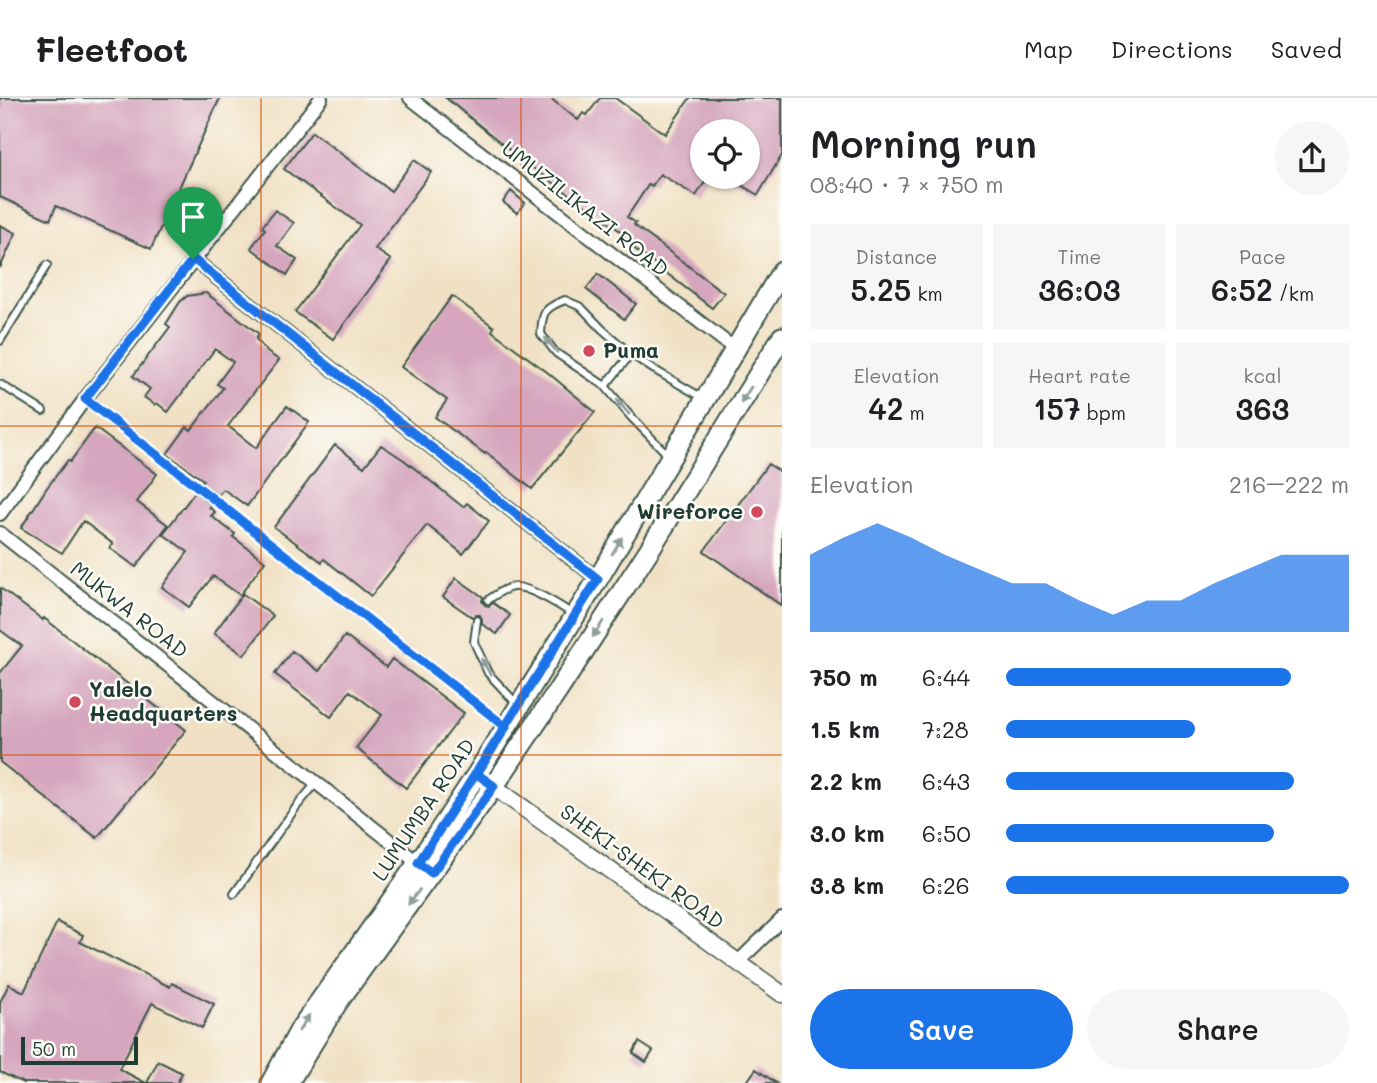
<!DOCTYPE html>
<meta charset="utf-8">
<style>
body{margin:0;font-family:Mali,sans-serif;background:#f6f6f6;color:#202124;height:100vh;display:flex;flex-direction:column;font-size:26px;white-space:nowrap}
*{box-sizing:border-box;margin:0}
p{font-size:23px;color:#757577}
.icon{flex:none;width:38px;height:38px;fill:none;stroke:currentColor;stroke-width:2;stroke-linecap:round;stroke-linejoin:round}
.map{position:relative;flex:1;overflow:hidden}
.drawer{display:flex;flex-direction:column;background:#fff;width:595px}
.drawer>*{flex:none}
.controls{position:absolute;left:690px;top:21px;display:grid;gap:14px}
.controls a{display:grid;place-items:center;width:70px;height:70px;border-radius:50%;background:#fff;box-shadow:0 2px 5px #0004;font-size:35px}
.scale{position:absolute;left:21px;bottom:18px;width:117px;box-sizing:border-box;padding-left:7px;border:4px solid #1f3d34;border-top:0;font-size:19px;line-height:24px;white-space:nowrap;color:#1f3d34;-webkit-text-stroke:5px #fdfcf7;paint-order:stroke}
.pin{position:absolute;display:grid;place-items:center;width:60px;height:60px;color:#fff;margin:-72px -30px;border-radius:50% 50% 50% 0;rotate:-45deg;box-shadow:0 0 7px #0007}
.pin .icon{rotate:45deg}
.round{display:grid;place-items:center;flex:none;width:74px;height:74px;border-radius:37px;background:#f6f6f6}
.headline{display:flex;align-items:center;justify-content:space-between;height:119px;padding:0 28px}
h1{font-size:38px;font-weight:600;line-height:52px}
.metrics{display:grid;grid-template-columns:repeat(3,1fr);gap:10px;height:119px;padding:7px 28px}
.metrics div{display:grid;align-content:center;border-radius:0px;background:#f6f6f6;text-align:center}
.metrics b{font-size:30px;font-weight:600}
.metrics small{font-size:19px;font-weight:400}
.metrics p{font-size:19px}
.chart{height:196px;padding:14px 28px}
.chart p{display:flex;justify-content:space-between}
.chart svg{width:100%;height:126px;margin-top:7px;fill:#1a73e8;opacity:.7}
.button{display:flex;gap:14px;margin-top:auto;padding:14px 28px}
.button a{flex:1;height:80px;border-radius:42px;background:#1a73e8;color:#fff;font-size:28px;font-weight:600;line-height:80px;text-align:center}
.button a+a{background:#f6f6f6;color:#202124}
ul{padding:0 28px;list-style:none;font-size:23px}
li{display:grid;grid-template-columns:112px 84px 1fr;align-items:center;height:52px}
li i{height:18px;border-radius:9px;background:#1a73e8}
header{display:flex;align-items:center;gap:42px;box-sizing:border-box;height:98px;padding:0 35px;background:#fff;border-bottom:2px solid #e0e0e0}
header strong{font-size:33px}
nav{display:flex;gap:38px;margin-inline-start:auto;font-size:24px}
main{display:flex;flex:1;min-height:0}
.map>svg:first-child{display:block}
</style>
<header>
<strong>Fleetfoot</strong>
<nav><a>Map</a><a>Directions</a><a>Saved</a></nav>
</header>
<main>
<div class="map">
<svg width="782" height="985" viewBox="0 0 782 985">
<rect width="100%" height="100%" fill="#fdfcf7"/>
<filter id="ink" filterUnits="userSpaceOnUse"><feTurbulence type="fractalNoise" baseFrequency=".0143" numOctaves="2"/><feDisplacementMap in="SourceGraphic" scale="14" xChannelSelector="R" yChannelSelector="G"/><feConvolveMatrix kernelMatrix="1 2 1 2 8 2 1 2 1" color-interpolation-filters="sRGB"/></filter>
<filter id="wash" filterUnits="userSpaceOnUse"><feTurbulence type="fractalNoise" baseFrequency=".00686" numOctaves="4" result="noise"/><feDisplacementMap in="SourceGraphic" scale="28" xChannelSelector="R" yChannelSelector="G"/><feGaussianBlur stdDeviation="1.57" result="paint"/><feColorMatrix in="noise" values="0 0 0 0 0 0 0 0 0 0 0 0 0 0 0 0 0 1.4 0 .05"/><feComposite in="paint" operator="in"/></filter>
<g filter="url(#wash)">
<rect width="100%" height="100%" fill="#f0e1c4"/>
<g id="blocks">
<!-- building -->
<path fill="#d5a6bd" d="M0,0H220L151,151L56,108L50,122L0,99Z
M446,0H550L578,22L583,15L587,17L600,0H615L665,36L690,0H782V57L758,97L728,79H747V33H702V79H708L696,98L660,76L652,88L649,86L627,119L636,125L634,127L724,195L712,210L631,148L634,143L523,63Z
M312,34L391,93L414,62L431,74L375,151L391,162L333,241L295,214L360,127L284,71Z
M511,93L525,105L517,115L503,104Z
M275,112L294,125L277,148L297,162L287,177L251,150L265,131L262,129Z
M0,127L16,135L0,170Z
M598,176L636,206L624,221L586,191Z
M206,195L259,236L256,241L267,254L279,262L228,328L256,350L287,308L309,324L247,408L223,391L218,397L202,385L203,382L167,356L187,329L191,332L223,290L217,286L233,264L215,251L168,314L157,305L155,307L144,299L150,291L133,278L170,229L166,226L180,204L187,198Z
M452,198L494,229L492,233L547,274L595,314L532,391L486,354L485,356L435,319L447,302L401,269Z
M95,330L157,376L137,404L168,427L136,469L110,450L113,446L83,423L62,455L21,430L46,391L68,362L70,364Z
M335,347L364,369L381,347L404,362L463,409L467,405L489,423L463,456L427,427L371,498L324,461L322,464L274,429Z
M768,366L782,375V508L704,453Z
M195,394L211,407L209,409L215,414L211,418L235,436L233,439L265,463L240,497L213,478L189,509L162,489L188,454L163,436Z
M456,480L483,499L482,503L485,507L489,508L493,505L510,517L497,536L482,526V521L480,517H476L472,519L443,499Z
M0,490L43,522L44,520L186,632L97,740L0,664V575L22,548L0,532Z
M243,496L273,518L244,557L214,535Z
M345,538L386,569L392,561L464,615L406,690L356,650L382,617L350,593L331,619L275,576L292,553L319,573Z
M57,824L83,837L80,844L170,889L172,885L214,906L202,930L152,905L119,971L146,985H23L0,974V904L9,886L24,894Z
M639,944L653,953L646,964L633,955Z
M158,963L182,975L177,985H147Z
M756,971L776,985H746Z"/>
</g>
</g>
<g filter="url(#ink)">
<use href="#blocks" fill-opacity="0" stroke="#3e564a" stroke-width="2"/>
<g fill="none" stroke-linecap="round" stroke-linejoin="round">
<defs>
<path id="service" d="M0,243L47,167
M0,286L43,313
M605,288L556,255L541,236C542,214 544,210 565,202L581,209L602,231L631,256
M85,301L503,627
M669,358L631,319L605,288L631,256L653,271L703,300
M488,502C496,497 503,490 513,489C528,487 560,508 573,516
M477,522L474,544L488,575L517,606
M234,796L297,708L317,684"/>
<path id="minor" d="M410,0L736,252
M193,161L598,481
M0,416L85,301L321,0
M0,435L423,769
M738,864L782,821"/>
<path id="tertiary" d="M486,683L782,896"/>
<path id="primary" d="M271,985L301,930L418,765L477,676L598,481L782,173
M288,985L337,905L494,688L561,588L651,449L782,239"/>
</defs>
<!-- service casing -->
<use href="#service" stroke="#3e564a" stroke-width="10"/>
<!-- minor casing -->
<use href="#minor" stroke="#3e564a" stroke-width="16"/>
<!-- tertiary casing -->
<use href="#tertiary" stroke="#3e564a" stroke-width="19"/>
<!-- primary casing -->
<use href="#primary" stroke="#3e564a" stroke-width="23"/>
<!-- service -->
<use href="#service" stroke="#fff" stroke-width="6"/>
<!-- minor -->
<use href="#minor" stroke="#fff" stroke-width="12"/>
<!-- tertiary -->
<use href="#tertiary" stroke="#fff" stroke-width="16"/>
<!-- primary -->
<use href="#primary" stroke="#fff" stroke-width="19"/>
</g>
<!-- one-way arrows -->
<defs><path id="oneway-solid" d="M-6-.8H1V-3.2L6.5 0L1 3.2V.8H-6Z" transform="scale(1.75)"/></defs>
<g fill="#8f9e9a">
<use href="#oneway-solid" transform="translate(551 247) rotate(-130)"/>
<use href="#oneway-solid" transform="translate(746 297) rotate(122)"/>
<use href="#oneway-solid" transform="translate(623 309) rotate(-130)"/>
<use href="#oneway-solid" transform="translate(617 448) rotate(-59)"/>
<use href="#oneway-solid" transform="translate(598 531) rotate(123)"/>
<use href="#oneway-solid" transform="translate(486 569) rotate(-119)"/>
<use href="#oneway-solid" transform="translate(414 799) rotate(127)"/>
<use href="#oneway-solid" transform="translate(304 925) rotate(-57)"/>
</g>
</g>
<g fill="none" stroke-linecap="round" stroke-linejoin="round" filter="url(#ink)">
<defs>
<path id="route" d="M193,161L598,481C538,575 480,671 418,765L432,775L494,688L477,676L506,629L85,301L193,161"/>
</defs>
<!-- route casing -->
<use href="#route" stroke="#fff" stroke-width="14"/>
<!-- route -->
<use href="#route" stroke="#1a73e8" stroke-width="9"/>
</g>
<!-- grid -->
<path fill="none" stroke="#d45610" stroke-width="2" stroke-opacity="0.55" d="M261,0V985M521,0V985M0,328H782M0,657H782"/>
<!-- markers -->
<g fill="#d1495b" stroke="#fdfcf7" stroke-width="2.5">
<circle cx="589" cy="253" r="7"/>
<circle cx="757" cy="414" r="7"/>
<circle cx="75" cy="604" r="7"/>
</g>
<g text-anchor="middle" stroke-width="5" stroke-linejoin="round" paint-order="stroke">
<!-- street labels -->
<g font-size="21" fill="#1f3d34" stroke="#fdfcf7">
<text transform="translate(585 111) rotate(38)" y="7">UMUZILIKAZI ROAD</text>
<text transform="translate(129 512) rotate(38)" y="7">MUKWA ROAD</text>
<text transform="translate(424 712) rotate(-56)" y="7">LUMUMBA ROAD</text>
<text transform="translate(642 769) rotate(36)" y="7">SHEKI-SHEKI ROAD</text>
</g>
<!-- poi labels -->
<g font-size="21" font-weight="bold" fill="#1f3d34" stroke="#fdfcf7" text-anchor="start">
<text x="603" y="260">Puma</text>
<text x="743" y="421" text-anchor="end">Wireforce</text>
<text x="89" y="599">Yalelo<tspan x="89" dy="24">Headquarters</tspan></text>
</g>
</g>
</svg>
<div class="controls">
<a><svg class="icon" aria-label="locate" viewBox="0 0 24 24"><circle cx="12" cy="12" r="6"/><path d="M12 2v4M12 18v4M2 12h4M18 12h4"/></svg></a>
</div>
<div class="scale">50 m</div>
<div class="pin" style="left:193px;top:161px;background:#1e9e55"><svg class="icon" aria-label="arrive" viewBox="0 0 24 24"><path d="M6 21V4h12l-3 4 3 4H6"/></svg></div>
</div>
<section class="drawer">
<div class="headline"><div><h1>Morning run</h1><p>08:40 · 7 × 750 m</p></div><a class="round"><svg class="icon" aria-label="share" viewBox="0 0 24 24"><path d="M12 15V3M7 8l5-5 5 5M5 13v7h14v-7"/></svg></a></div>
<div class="metrics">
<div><p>Distance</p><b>5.25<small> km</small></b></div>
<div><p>Time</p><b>36:03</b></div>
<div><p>Pace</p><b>6:52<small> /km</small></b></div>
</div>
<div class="metrics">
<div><p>Elevation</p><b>42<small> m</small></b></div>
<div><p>Heart rate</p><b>157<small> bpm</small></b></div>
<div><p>kcal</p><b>363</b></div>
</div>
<div class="chart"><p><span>Elevation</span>216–222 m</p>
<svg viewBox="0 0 160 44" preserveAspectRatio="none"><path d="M0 44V17L10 11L20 6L30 11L40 17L50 22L60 27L70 27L80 33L90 38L100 33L110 33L120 27L130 22L140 17L150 17L160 17V44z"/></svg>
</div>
<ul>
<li><b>750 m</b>6:44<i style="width:83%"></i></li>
<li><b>1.5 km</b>7:28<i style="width:55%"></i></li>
<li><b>2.2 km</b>6:43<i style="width:84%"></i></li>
<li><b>3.0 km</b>6:50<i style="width:78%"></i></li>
<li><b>3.8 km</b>6:26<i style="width:100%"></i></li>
</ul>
<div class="button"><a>Save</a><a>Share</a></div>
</section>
</main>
